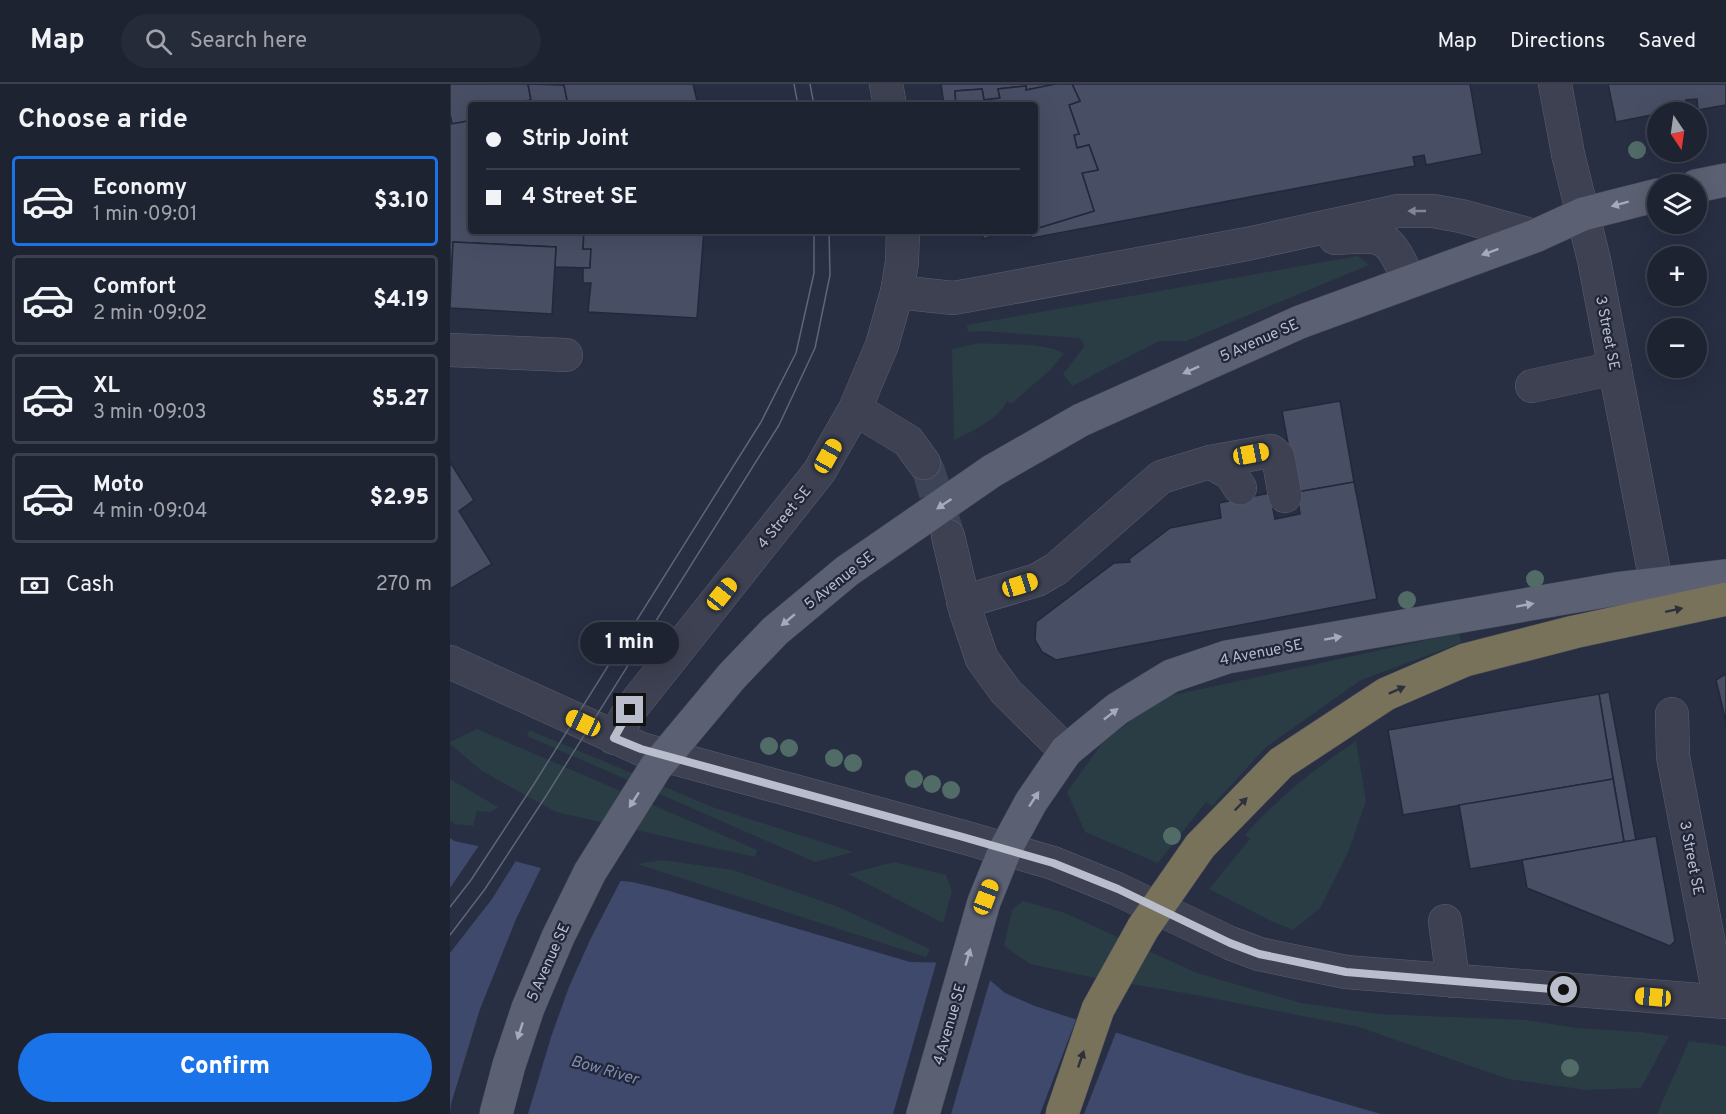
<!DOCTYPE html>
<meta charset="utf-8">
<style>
body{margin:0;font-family:Overpass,sans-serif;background:#262b3a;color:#f1f3f6;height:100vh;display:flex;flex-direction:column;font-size:22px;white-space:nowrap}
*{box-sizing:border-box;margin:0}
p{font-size:20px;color:#a1a4ac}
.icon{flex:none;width:33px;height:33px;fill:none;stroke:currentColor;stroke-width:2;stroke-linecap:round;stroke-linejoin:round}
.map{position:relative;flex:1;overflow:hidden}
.details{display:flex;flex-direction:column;background:#1e2332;width:450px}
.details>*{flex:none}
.top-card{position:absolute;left:18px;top:18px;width:570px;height:132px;border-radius:6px;box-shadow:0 6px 24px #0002,0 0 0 2px #3c404d;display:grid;align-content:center;height:132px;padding:0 18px;background:#1e2332}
.needle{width:39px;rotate:167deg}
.buttons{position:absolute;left:1197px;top:18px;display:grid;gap:12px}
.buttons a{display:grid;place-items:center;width:60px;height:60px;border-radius:50%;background:#1e2332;box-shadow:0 6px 24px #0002,0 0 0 2px #3c404d;font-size:30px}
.end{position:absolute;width:27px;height:27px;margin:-14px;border:8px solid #babdcc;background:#111;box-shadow:0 0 0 3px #111}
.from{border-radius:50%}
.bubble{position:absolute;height:42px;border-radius:21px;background:#1e2332;box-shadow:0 6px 24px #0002,0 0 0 2px #3c404d;font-size:20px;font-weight:800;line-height:42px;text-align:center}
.car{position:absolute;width:18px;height:36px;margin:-18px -9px;border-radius:8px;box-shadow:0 0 4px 2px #0007;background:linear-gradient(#f5c518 24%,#345 0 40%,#f5c518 0 76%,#345 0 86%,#f5c518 0)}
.top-card b{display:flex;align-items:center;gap:21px;height:57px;font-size:22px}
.top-card b+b{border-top:2px solid #3c404d}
.top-card i{width:15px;height:15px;background:#f1f3f6}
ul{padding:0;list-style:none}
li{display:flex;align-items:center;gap:18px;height:90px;margin:0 12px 9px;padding:0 6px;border:3px solid #3c404d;border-radius:6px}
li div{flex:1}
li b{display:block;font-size:22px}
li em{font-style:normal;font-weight:800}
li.selected{border-color:#1a73e8}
li>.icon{width:54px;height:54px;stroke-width:1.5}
h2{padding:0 18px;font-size:27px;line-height:72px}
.pay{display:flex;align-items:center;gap:15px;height:66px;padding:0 18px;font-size:22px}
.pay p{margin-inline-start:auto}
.cta{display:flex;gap:12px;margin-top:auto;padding:12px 18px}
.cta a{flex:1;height:69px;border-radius:36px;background:#1a73e8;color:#fff;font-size:24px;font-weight:800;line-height:69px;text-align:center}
header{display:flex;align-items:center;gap:36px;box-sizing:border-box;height:84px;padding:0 30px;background:#1e2332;border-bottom:2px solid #3c404d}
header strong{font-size:28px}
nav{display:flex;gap:33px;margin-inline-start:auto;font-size:21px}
.search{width:420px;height:54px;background:#262b3a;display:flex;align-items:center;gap:15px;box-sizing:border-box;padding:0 21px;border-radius:33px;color:#a1a4ac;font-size:22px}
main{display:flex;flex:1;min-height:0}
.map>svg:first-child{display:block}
.green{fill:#2a3c44}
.water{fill:#3f496b}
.pier{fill:#282f43}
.building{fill:#484e64;stroke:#23283a;stroke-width:1.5}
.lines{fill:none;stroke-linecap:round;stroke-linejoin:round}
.minor-tunnel{stroke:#3e4458;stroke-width:33;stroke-dasharray:33 16;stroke-linecap:butt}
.minor-casing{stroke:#5b5f70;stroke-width:34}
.major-casing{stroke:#464a5c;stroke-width:34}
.highway-casing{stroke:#474c5d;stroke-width:34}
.minor{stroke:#3d4152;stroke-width:33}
.major{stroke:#5b6072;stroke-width:33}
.highway{stroke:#78725a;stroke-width:33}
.tram{stroke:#5f6579;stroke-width:1.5}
.major-bridge-casing{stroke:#464a5c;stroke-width:34;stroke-linecap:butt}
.highway-bridge-casing{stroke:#474c5d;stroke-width:34;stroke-linecap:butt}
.major-bridge{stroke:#5b6072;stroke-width:33}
.highway-bridge{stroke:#78725a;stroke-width:33}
.tree{fill:#516b67}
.oneway{fill:#a7aaba}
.oneway2{fill:#828595}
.oneway3{fill:#2e313d}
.route{stroke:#babdcc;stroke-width:8}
.labels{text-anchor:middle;stroke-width:4.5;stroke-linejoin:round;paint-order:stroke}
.street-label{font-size:15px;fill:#babdcc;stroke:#212638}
.water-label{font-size:16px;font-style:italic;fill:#838eb2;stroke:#212638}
</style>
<header>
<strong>Map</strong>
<div class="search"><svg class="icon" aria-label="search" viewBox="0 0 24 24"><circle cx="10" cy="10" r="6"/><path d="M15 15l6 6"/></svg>Search here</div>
<nav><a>Map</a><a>Directions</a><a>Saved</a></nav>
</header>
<main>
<section class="details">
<h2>Choose a ride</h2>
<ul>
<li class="selected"><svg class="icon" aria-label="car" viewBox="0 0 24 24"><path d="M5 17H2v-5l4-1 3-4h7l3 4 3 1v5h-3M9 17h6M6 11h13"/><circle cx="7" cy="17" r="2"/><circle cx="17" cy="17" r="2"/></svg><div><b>Economy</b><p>1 min · 09:01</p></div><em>$3.10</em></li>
<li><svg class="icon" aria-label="car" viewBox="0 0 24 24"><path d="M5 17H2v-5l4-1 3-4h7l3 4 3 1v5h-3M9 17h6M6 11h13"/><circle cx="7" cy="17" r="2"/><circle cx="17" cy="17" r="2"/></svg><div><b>Comfort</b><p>2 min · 09:02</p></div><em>$4.19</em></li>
<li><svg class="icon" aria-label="car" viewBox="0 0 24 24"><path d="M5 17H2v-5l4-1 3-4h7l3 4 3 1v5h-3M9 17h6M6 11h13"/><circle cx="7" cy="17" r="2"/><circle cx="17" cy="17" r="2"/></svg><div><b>XL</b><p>3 min · 09:03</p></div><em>$5.27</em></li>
<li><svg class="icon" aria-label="car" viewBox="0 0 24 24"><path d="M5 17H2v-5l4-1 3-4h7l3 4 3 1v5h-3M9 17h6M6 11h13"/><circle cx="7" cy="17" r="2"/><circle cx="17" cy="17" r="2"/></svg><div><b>Moto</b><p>4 min · 09:04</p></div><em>$2.95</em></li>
</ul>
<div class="pay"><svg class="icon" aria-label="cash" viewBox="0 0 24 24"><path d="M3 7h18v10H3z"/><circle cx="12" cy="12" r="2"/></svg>Cash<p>270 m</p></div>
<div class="cta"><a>Confirm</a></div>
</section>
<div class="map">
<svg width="1276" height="1030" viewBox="0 0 1276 1030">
<rect width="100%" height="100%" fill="#282f43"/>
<g class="green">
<polygon points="908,172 919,181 736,257 709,257 622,302 613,290 634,263 633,258 629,254 533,247 518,248 517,241"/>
<path d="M530 259C552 261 596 258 614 270L600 286 561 320 557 317C549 336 521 347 504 356L502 265Z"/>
<polygon points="1009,549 1011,559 911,596 816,663 762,722 756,718 708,779 635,748 617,708 653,658 710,614"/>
<polygon points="27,645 307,766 305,773 106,728 32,687 0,660 0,658"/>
<polygon points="79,646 265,724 403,768 365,778 77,652"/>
<path d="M906 657 916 717 899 766 870 824 843 846 819 836 759 805 800 755 795 751C829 713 864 685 906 657Z"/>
<polygon points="0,695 48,723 40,728 27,727 23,742 5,740 0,736"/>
<polygon points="212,776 283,786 386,822 480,865 476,873 187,780"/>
<polygon points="444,778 496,791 502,807 493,839 398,790"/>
<polygon points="573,817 615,829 747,889 851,919 928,930 1076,936 1127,944 1190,948 1219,952 1191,1004 1137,1006 1058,995 909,943 746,911 641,893 580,880 554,862 562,826"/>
<polygon points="1239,957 1276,962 1276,1030 1207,1030"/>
</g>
<polygon class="water" points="0,754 4,757 37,764 68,778 121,792 182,798 216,806 460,878 512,879 529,887 555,909 585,922 796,991 931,1030 0,1030"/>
<g class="pier">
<polygon points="30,760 67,775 42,815 0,869 0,804"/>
<polygon points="92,782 121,789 172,794 140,856 119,903 101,953 78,1030 0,1030 1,1020 30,925 66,835"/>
<polygon points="487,876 513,876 531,884 541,893 501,1030 443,1030"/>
<polygon points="627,933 667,946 634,1030 590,1030"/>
</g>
<g class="building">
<polygon points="0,0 78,0 81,16 53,21 21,21 21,27 17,28 18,37 2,40 0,31"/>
<polygon points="78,0 114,1 118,21 53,21 81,16"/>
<polygon points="109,0 243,0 248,21 118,21 114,1"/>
<polygon points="491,0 605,0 605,1 576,6 576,2 548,5 550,14 534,16 532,5 505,7 506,21 494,21"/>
<polygon points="622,0 1020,0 1032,70 976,81 974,71 963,73 965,82 582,154 578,147 585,147 585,145 644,127 632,89 648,86 639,61 627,64 624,51 629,50 619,21 630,17"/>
<polygon points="622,0 630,17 619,21 629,50 624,51 627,64 639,61 648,86 632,89 644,127 585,145 585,21 506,21 505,7 532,5 534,16 550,14 548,5 576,2 576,6 605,0"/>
<polygon points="1158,0 1276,0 1276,21 1248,26 1247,15 1236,16 1237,24 1166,38"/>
<polygon points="21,27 21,147 143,147 134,147 133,165 141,165 140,184 105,183 106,163 3,158 2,180 0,180 0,31 2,40 18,37 17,28"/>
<polygon points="134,147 254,147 247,234 138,228 141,199 133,199 133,184 140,184 141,165 133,165"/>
<polygon points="533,147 559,147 533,155"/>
<polygon points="3,158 106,163 102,230 0,224"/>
<polygon points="890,317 904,398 847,408 832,327"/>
<polygon points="0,378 24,416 9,427 42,480 0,505"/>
<polygon points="904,398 927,515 606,576 592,568 585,556 586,538 664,479 680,478 679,475 720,444 771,434 769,419 820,409 825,435 850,430 847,408"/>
<polygon points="1276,590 1276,638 1266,596"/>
<polygon points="1159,608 1186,756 1174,758 1149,610"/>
<polygon points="1149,610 1163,695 953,731 938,646"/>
<polygon points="1163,695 1174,758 1020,785 1009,721"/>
<polygon points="1206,752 1225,857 1220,862 1077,804 1072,776"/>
</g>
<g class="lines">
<polyline class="minor-tunnel" points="474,379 479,388 497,448"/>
<defs>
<g id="minor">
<polyline points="436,0 440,21"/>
<polyline points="1105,0 1118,70 1144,176 1206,498"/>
<path d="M885 154C935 151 938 149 959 197"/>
<polyline points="447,208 503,214 515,212 797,160 948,127 983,127 1011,132 1085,152"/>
<polyline points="0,266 116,271"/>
<polyline points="1082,302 1165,284"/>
<polyline points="405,325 458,357 474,379"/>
<polyline points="760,378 821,367 828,373 835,412"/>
<polyline points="498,452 516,528 532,575 556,608 616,667"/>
<polyline points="513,518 587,496 606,485 711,393 760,378 781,390 790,404"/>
<polyline points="0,578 191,665 513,753 603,779 667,805 780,859 809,870 896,888 1276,918"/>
<polyline points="1222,630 1223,673 1270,917"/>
<polyline points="164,654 180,626 369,388 405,325 432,261 447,208 452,178 453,147"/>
<polyline points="995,837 1003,897"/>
</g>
<g id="major">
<polyline points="1246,102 1276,96"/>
<polyline points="542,387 631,336 850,238 1085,152 1133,130 1208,111"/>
<polyline points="473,1030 534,818 555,766 581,718 616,667 667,625 721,592 777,573 1166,505 1276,492"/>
</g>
<polyline id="highway" points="750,762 831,679 936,610 1015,576 1124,548 1276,515"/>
</defs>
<use href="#minor" class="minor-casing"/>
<use href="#major" class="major-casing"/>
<use href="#highway" class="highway-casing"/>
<use href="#minor" class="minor"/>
<use href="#major" class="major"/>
<use href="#highway" class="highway"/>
<g class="tram">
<polyline points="344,0 348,21"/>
<polyline points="360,0 364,21"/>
<polyline points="0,823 21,796 84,700 311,338 346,269 364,189 364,147"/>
<polyline points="0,851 35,805 96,712 329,341 365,264 380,191 379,147"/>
</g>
<defs>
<polyline id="major-bridge" points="46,1030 59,981 78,924 108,853 140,788 206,683 282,592 325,547 397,487 542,387"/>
<polyline id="highway-bridge" points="612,1030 648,925 693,844 750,762"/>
</defs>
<use href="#major-bridge" class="major-bridge-casing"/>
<use href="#highway-bridge" class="highway-bridge-casing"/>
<use href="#major-bridge" class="major-bridge"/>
<use href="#highway-bridge" class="highway-bridge"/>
</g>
<g class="tree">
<circle cx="1187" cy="66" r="9"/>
<circle cx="1085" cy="495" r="9"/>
<circle cx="957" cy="516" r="9"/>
<circle cx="319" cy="662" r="9"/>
<circle cx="339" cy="664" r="9"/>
<circle cx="384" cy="674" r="9"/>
<circle cx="403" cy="679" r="9"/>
<circle cx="464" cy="695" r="9"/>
<circle cx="482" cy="700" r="9"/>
<circle cx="501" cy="706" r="9"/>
<circle cx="722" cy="752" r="9"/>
<circle cx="1120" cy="984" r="9"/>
</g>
<defs><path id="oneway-solid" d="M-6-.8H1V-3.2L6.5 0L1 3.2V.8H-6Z" transform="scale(1.5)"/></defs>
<g class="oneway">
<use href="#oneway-solid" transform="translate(1170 120) rotate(165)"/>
<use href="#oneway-solid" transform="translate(1040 168) rotate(160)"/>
<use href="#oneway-solid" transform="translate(741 286) rotate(156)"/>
<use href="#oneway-solid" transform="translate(494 420) rotate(146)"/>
<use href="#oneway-solid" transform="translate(1075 521) rotate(-10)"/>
<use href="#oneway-solid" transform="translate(338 536) rotate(140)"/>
<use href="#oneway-solid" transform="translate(883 554) rotate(-10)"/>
<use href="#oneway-solid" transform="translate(661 630) rotate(-38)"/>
<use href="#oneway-solid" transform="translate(584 715) rotate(-57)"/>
<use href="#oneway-solid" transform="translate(184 716) rotate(123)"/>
<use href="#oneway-solid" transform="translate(518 873) rotate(-74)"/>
<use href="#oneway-solid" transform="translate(70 947) rotate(108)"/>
</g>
<use class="oneway2" href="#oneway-solid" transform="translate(967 127) rotate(-180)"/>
<g class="oneway3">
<use href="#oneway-solid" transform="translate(1224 526) rotate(-12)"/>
<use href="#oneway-solid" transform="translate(947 606) rotate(-24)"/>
<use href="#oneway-solid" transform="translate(791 720) rotate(-46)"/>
<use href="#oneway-solid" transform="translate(631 975) rotate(-71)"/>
</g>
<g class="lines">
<polyline class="route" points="180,626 164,654 191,665 513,753 603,779 668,805 780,859 809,870 896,888 1114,906"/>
</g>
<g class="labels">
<g class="street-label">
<text transform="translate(1158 249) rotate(79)" y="5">3 Street SE</text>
<text transform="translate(809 256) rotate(-24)" y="5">5 Avenue SE</text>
<text transform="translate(334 433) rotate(-51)" y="5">4 Street SE</text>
<text transform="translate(389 496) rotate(-38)" y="5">5 Avenue SE</text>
<text transform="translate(811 568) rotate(-11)" y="5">4 Avenue SE</text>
<text transform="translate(1242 774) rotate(79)" y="5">3 Street SE</text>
<text transform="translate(98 878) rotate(-66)" y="5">5 Avenue SE</text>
<text transform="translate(499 940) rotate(-74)" y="5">4 Avenue SE</text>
</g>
<g class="water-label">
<text transform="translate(155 985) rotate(16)" y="6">Bow River</text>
</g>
</g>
</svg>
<div class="buttons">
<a><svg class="needle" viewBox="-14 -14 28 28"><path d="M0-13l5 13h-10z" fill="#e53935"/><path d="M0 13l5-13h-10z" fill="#a1a4ac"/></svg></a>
<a><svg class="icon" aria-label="layers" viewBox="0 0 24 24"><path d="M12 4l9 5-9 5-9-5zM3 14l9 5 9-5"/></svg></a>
<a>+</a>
<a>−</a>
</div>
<i class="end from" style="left:1114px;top:906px"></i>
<i class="end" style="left:180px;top:626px"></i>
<div class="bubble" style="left:130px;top:538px;width:99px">1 min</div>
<i class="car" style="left:801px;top:370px;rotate:79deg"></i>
<i class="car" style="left:378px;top:372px;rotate:29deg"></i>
<i class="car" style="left:570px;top:501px;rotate:73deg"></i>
<i class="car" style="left:272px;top:510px;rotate:39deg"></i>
<i class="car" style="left:133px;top:639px;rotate:295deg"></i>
<i class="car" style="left:536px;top:813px;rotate:21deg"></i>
<i class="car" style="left:1203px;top:913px;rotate:275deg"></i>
<div class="top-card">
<b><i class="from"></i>Strip Joint</b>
<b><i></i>4 Street SE</b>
</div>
</div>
</main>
